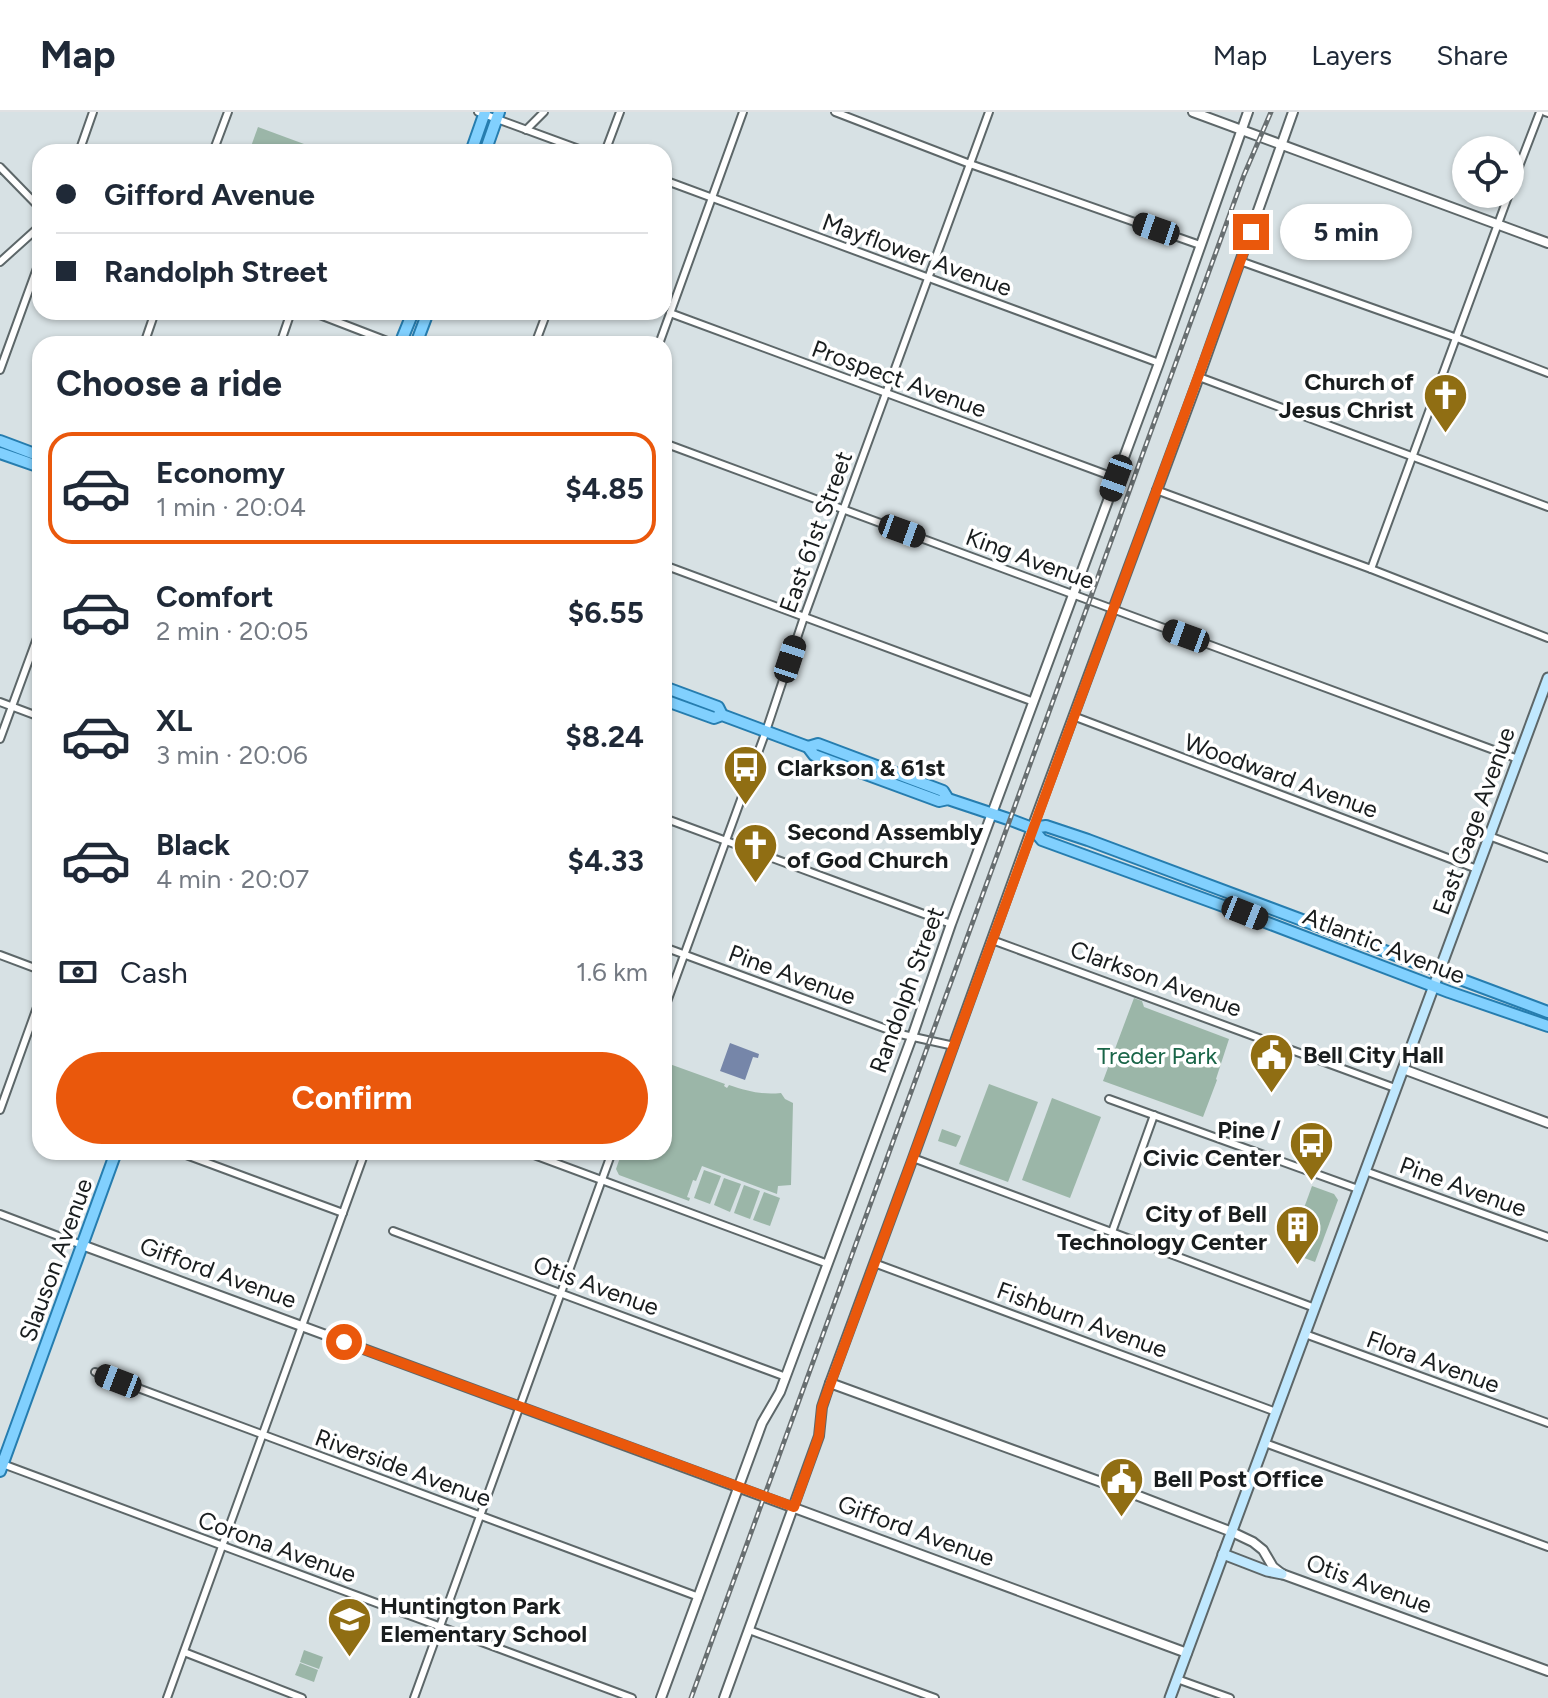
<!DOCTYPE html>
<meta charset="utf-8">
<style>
body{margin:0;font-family:Figtree,sans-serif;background:#f6f6f7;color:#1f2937;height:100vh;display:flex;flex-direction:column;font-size:30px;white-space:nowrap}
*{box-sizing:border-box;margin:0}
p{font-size:26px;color:#747a83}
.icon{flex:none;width:44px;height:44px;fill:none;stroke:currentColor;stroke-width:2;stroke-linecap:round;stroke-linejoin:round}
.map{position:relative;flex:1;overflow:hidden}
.drawer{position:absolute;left:32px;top:224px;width:640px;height:824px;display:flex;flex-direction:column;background:#fff;border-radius:24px;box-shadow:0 2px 6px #0004}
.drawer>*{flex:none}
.banner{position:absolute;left:32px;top:32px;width:640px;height:176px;border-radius:24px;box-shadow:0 2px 6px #0004;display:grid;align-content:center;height:176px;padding:0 24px;background:#fff}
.tools{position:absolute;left:1452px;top:24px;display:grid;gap:16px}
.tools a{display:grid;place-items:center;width:72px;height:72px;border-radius:50%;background:#fff;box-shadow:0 2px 6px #0004;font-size:40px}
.end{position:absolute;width:36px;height:36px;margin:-18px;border:10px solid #ea580c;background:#fff;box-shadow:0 0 0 4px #fff}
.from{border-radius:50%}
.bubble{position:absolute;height:56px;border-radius:28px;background:#fff;box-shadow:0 2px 6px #0004;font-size:26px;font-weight:700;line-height:56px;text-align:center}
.car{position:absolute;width:24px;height:48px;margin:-24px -12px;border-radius:10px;box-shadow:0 0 6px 2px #0007;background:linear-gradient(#222 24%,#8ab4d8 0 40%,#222 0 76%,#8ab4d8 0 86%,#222 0)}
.banner b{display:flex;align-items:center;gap:28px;height:76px;font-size:30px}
.banner b+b{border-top:2px solid #e0e1e3}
.banner i{width:20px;height:20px;background:#1f2937}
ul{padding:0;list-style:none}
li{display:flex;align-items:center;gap:24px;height:112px;margin:0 16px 12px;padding:0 8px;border:4px solid transparent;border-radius:24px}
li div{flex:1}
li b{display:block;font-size:30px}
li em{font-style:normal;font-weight:700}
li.selected{border-color:#ea580c}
li>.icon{width:72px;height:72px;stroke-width:1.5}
h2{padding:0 24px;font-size:36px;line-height:96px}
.pay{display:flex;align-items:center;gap:20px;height:88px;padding:0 24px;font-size:30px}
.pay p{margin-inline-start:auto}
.primary-button{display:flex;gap:16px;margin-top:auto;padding:16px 24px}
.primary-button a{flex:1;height:92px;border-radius:48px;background:#ea580c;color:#fff;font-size:32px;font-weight:700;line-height:92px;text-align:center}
header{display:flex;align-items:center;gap:48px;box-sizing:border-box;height:112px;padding:0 40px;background:#fff;border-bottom:2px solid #e0e1e3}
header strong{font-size:38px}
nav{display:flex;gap:44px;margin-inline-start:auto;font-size:28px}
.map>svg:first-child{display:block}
.green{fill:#9bb6a8}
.water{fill:#7686a9}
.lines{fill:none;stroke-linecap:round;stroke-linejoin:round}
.minor-casing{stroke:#5d6769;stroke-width:10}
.tertiary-casing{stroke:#5d6769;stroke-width:12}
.secondary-casing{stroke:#5d6769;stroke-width:13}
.primary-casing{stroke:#267daf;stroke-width:14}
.minor{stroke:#fff;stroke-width:6}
.tertiary{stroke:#fff;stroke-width:8}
.secondary{stroke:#c0e8fe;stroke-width:9}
.primary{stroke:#81d0fe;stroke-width:10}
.rail-casing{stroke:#686f71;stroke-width:5}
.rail{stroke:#fff;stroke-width:2;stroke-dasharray:6;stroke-linecap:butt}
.route{stroke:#ea580c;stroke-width:10}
.labels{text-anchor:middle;stroke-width:7;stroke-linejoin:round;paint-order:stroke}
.street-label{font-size:24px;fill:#191d1e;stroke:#fff}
.poi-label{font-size:24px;font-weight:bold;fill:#191d1e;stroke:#fff;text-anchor:start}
.park-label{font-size:24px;fill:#196548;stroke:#fff}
</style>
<header>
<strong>Map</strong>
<nav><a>Map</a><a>Layers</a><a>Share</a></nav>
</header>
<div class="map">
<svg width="1548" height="1586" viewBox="0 0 1548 1586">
<rect width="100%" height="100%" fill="#d7e1e4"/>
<g class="green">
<polygon points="258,15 323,39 322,40 249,40"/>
<polygon points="1134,886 1142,889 1144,895 1229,927 1216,967 1217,968 1203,1005 1103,969"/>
<path d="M664 950 725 972 724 974 727 976 729 973C747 979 761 983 781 981L785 987 793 991 791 1073 778 1074 777 1082 702 1054 696 1069 693 1068 687 1085 690 1086 689 1089 619 1063 616 1057 622 1040H664Z"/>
<polygon points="989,972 1038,990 1008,1070 959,1052"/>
<polygon points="1052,986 1101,1005 1070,1086 1022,1068"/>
<polygon points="942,1017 961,1024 956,1035 938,1029"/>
<polygon points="704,1058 721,1064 710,1092 694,1086"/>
<polygon points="724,1066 741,1072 730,1100 714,1093"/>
<polygon points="744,1073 760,1079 750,1107 734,1101"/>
<polygon points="1312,1074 1334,1082 1338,1088 1315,1150 1288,1140"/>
<polygon points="764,1080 780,1086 770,1114 753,1108"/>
<polygon points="304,1538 323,1545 319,1557 300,1550"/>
<polygon points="300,1551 318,1558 314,1570 295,1563"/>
</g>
<polygon class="water" points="730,931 759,942 758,946 753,945 745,968 720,959"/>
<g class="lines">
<defs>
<g id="minor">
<polyline points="478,0 587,40"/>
<polyline points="835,0 970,52 1200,133"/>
<polyline points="1545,0 1548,1"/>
<polyline points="526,18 544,0"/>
<polyline points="79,40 93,0"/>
<polyline points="213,40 228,0"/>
<polyline points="605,40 620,0"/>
<polyline points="0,55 40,96"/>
<polyline points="664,68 1159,251"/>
<polyline points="1510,78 1540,0"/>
<polyline points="1240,149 1457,226 1548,261"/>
<polyline points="0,150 40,114"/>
<polyline points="312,200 395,232"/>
<polyline points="670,201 1116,366"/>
<polyline points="144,232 155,200"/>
<polyline points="280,232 291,200"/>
<polyline points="535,232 547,200"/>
<polyline points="659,232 743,0"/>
<polyline points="0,258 40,148"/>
<polyline points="1199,265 1548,395"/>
<polyline points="664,331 1518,647"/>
<polyline points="1156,378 1371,457 1548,526"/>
<polyline points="664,453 1034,590"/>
<polyline points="1371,457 1509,82"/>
<polyline points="0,590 40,605"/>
<polyline points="1073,604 1477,757"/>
<polyline points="0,627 40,518"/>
<polyline points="664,706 951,812"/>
<polyline points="1489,724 1548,746"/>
<polyline points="992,828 1395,976"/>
<polyline points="664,835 900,922 954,934"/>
<polyline points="0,843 40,858"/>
<polyline points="664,898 766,619 804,505 989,0"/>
<polyline points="1109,987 1358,1077"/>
<polyline points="0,998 40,887"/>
<polyline points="178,1040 343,1101"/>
<polyline points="526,1040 828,1152"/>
<polyline points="913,1046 1315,1196"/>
<polyline points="1365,1059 1548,1125"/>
<polyline points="0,1102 82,1133"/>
<polyline points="393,1119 786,1265"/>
<polyline points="1112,1120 1154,1003"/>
<polyline points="874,1151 1276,1300"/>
<polyline points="1305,1222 1548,1311"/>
<polyline points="95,1260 699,1485"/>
<polyline points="1265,1331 1548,1435"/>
<polyline points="0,1351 632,1586"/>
<polyline points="749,1518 935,1586"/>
<polyline points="184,1540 302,1586"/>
<polyline points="1177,1567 1230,1586"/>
<polyline points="167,1586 365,1040"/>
<polyline points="414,1586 612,1040"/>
</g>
<g id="tertiary">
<polyline points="1193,0 1548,131"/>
<polyline points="1403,957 1548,1011"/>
<polyline points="82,1133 1187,1541"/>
<polyline points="830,1271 1123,1378 1232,1420 1253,1430 1263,1438 1273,1455 1282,1462 1548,1559"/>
<polyline points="661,1586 762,1311 780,1280 912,925 951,812 1159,251 1248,0"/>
<polyline points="724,1586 819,1324 822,1295 830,1271 913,1046 1032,716 1199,265 1293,0"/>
</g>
<g id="secondary">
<polyline points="1223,1442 1267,1459 1282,1462"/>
<polyline points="1170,1586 1548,566"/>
</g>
<g id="primary">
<polyline points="471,40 485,0"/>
<polyline points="485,40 499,0"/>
<polyline points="400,232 413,200"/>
<polyline points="416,232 428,200"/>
<polyline points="0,329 40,344"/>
<polyline points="0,341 40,355"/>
<polyline points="664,575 718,595 722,603"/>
<polyline points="664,588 714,606 722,603 808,635 814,643 939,689 948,687 1011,708 1032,716 1042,728 1226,795 1449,880 1548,914"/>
<polyline points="808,635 818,632 943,679 948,687"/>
<polyline points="1032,716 1046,714 1088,728 1548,900"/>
<polyline points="0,1359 116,1040"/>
</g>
</defs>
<use href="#minor" class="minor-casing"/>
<use href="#tertiary" class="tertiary-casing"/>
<use href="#secondary" class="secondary-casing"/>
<use href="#primary" class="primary-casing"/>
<use href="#minor" class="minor"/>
<use href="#tertiary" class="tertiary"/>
<use href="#secondary" class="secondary"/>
<use href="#primary" class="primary"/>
<defs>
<polyline id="rail" points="691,1586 1244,63 1271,0"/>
</defs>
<use href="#rail" class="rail-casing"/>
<use href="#rail" class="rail"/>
</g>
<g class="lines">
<polyline class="route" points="344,1230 794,1395 819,1324 822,1295 1251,120"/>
</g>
<defs>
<symbol id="church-pin" viewBox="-11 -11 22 30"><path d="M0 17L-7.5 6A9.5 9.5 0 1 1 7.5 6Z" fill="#906e13" stroke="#fff"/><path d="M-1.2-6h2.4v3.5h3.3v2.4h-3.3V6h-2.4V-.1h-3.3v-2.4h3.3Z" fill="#fff"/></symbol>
<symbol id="bus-pin" viewBox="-11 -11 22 30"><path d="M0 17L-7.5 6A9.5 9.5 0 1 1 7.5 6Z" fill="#906e13" stroke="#fff"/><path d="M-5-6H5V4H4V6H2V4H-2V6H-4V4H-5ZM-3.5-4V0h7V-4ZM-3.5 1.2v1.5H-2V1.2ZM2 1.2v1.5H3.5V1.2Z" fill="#fff"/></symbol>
<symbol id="civic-pin" viewBox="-11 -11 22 30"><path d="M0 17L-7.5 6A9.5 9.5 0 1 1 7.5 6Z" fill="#906e13" stroke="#fff"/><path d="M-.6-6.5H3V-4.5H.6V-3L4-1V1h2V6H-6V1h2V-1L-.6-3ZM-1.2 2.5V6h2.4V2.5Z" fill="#fff"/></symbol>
<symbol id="building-pin" viewBox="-11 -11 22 30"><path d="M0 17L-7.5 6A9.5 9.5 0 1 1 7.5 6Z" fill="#906e13" stroke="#fff"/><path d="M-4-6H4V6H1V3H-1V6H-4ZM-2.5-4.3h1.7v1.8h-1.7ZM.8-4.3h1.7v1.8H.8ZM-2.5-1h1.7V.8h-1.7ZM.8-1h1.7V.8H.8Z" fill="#fff"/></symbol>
<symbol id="school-pin" viewBox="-11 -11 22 30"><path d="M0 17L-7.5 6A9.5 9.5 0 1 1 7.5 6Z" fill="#906e13" stroke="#fff"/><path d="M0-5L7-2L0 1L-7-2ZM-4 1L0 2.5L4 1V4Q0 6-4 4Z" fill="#fff"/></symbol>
</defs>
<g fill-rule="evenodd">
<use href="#church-pin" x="1420" y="258" width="51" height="69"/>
<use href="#bus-pin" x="720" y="630" width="51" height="69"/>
<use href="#church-pin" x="730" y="708" width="51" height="69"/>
<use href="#civic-pin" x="1246" y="918" width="51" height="69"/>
<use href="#bus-pin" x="1286" y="1006" width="51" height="69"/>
<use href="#building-pin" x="1272" y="1090" width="51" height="69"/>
<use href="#civic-pin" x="1096" y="1342" width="51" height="69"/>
<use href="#school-pin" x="324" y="1482" width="51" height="69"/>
</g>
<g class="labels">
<g class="street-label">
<text transform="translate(917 143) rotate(20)" y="8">Mayflower Avenue</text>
<text transform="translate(899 267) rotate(20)" y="8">Prospect Avenue</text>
<text transform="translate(816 420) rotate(-70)" y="8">East 61st Street</text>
<text transform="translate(1030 447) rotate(20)" y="8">King Avenue</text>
<text transform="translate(1281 664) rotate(20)" y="8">Woodward Avenue</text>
<text transform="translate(1474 709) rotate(-70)" y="8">East Gage Avenue</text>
<text transform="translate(1384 834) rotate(21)" y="8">Atlantic Avenue</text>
<text transform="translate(792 863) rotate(20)" y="8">Pine Avenue</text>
<text transform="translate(1156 867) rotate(20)" y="8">Clarkson Avenue</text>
<text transform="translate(907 878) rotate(-70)" y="8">Randolph Street</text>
<text transform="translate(1463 1075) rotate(20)" y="8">Pine Avenue</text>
<text transform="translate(56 1148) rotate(-70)" y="8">Slauson Avenue</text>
<text transform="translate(218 1161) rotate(20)" y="8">Gifford Avenue</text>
<text transform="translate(596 1174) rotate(20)" y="8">Otis Avenue</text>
<text transform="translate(1082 1208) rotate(20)" y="8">Fishburn Avenue</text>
<text transform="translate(1433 1250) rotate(20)" y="8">Flora Avenue</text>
<text transform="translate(403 1356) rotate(20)" y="8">Riverside Avenue</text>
<text transform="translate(916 1419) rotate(20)" y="8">Gifford Avenue</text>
<text transform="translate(277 1435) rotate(20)" y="8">Corona Avenue</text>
<text transform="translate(1369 1472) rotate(20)" y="8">Otis Avenue</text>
</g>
<g class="poi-label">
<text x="1414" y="278" text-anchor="end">Church of<tspan x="1414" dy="28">Jesus Christ</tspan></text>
<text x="777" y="664">Clarkson &amp; 61st</text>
<text x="787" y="728">Second Assembly<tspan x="787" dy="28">of God Church</tspan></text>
<text x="1303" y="951">Bell City Hall</text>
<text x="1281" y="1026" text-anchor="end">Pine /<tspan x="1281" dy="28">Civic Center</tspan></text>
<text x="1267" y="1110" text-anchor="end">City of Bell<tspan x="1267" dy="28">Technology Center</tspan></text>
<text x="1153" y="1375">Bell Post Office</text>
<text x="380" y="1502">Huntington Park<tspan x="380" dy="28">Elementary School</tspan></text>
</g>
<g class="park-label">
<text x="1157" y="952">Treder Park</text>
</g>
</g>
</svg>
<div class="tools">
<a><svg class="icon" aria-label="locate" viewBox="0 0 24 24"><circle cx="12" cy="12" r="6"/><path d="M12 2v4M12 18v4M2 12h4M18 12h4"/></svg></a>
</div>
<i class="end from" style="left:344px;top:1230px"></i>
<i class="end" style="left:1251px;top:120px"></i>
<div class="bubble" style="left:1280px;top:92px;width:132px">5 min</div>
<i class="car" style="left:1156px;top:117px;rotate:289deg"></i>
<i class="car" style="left:1116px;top:366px;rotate:200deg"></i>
<i class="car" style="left:902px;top:419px;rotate:110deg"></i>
<i class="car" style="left:1186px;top:524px;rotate:290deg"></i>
<i class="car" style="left:790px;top:547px;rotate:18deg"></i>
<i class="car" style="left:1245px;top:801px;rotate:112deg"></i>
<i class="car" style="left:118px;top:1269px;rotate:291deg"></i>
<div class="banner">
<b><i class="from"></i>Gifford Avenue</b>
<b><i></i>Randolph Street</b>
</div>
<section class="drawer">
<h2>Choose a ride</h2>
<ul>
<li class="selected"><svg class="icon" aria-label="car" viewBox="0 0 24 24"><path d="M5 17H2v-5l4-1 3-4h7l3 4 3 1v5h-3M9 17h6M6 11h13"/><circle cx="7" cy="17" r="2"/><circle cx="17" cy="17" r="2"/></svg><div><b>Economy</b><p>1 min · 20:04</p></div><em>$4.85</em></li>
<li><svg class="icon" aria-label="car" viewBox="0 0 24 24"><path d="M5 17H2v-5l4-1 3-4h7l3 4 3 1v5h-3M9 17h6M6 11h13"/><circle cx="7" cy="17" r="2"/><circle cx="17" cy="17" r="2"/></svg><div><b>Comfort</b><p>2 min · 20:05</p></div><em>$6.55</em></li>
<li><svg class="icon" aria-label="car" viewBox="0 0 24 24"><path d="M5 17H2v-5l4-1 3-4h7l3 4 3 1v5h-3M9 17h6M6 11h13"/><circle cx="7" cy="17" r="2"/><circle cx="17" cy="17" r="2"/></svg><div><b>XL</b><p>3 min · 20:06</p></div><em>$8.24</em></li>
<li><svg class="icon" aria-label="car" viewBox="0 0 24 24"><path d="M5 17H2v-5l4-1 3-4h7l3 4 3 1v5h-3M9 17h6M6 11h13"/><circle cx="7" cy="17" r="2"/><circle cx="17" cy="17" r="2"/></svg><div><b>Black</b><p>4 min · 20:07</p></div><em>$4.33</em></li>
</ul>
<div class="pay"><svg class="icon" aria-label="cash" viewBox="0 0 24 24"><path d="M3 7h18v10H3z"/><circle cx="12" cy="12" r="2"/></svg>Cash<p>1.6 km</p></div>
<div class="primary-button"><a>Confirm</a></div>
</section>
</div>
